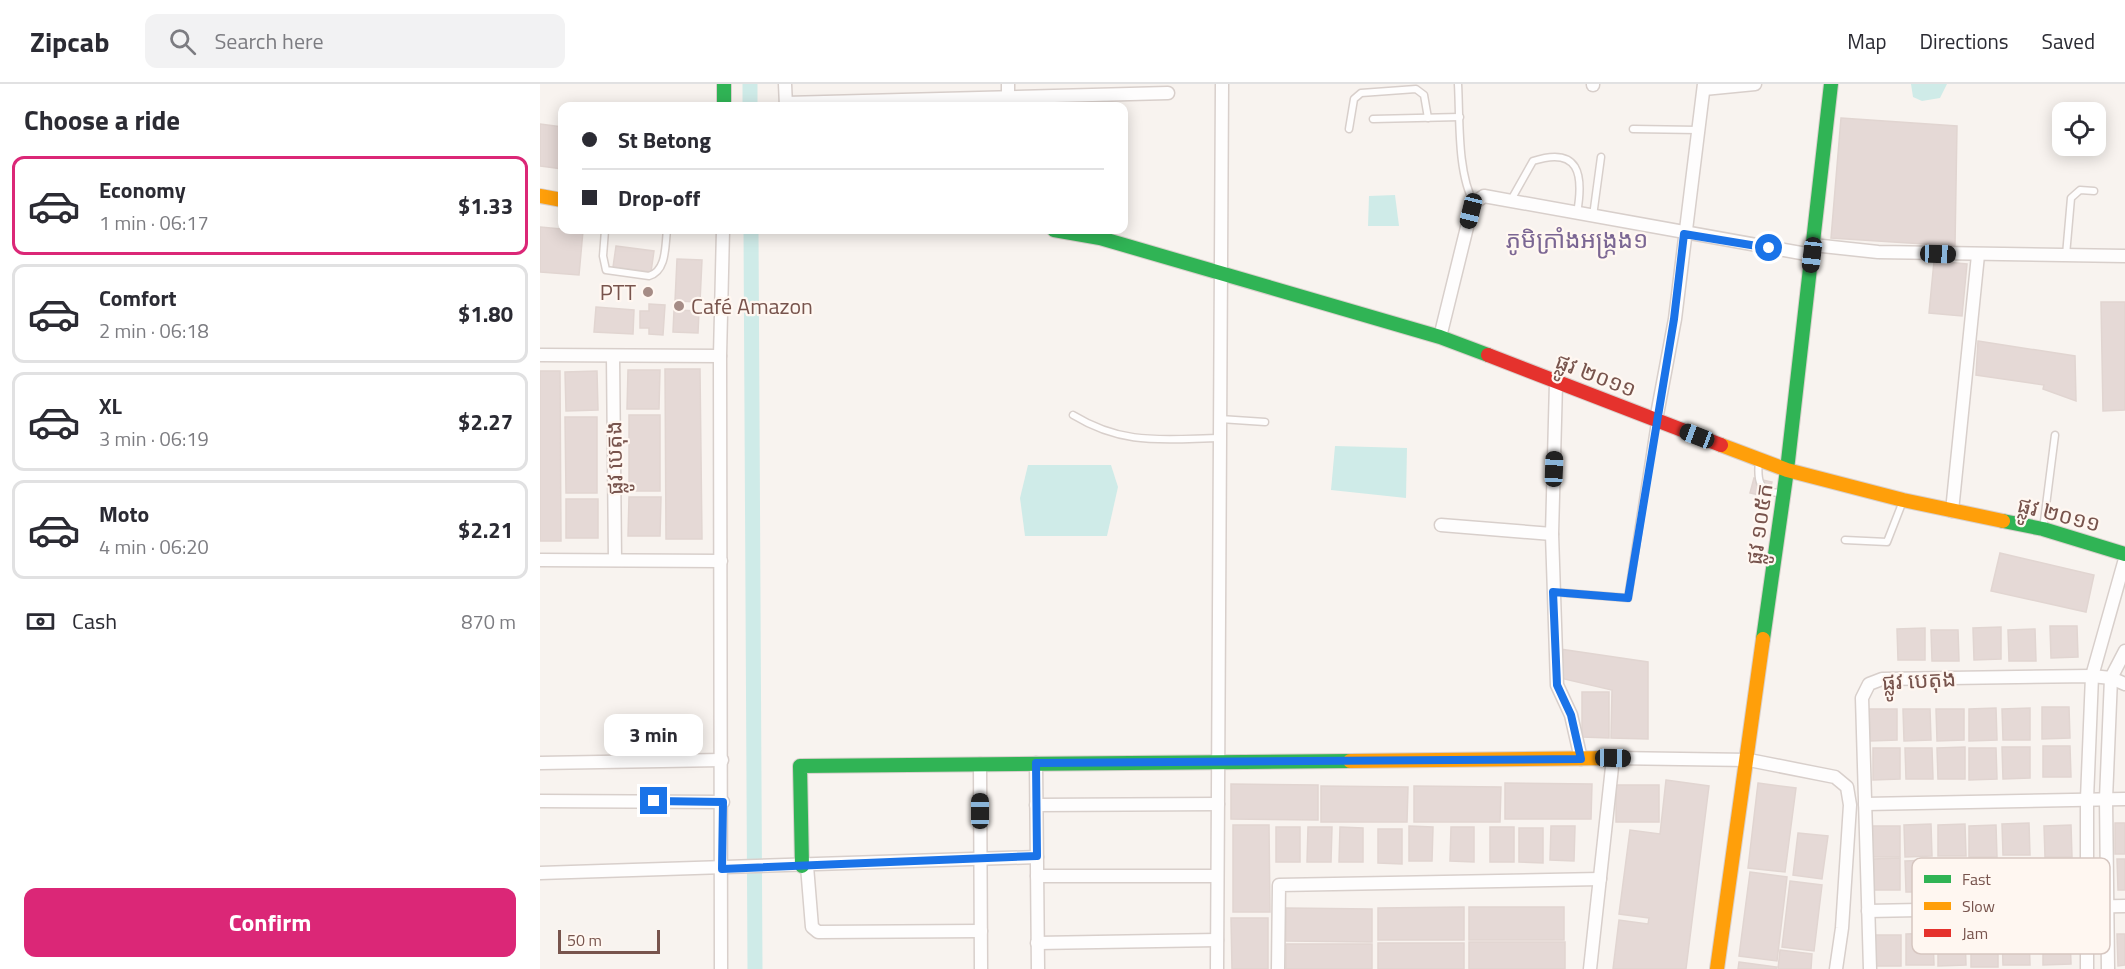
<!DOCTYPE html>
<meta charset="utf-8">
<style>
body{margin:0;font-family:"Titillium Web","Noto Sans Khmer",sans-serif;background:#f2f2f3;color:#2b2b33;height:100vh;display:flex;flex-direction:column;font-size:22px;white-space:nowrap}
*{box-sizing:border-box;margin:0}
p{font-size:20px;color:#7c7c81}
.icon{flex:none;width:33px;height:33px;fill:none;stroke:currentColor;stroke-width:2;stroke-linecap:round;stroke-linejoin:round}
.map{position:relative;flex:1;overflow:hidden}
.drawer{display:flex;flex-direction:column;background:#fff;width:540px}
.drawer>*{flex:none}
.hud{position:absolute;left:18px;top:18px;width:570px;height:132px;border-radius:12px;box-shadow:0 3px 15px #0003;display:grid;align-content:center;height:132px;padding:0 24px;background:#fff}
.buttons{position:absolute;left:1512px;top:18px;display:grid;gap:12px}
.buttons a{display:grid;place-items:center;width:54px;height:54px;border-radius:12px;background:#fff;box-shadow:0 3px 15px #0003;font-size:30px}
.scale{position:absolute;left:18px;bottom:15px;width:102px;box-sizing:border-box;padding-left:6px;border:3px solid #78544d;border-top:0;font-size:16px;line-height:21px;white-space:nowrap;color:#78544d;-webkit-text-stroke:4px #fff7f1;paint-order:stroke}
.end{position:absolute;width:27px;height:27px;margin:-14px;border:8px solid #1a73e8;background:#fff;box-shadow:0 0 0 3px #fff}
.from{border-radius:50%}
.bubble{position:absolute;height:42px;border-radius:12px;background:#fff;box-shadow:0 3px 15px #0003;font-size:20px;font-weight:700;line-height:42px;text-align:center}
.car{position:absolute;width:18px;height:36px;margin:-18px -9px;border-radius:8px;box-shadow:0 0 4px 2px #0007;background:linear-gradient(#222 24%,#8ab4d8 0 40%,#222 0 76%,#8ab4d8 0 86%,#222 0)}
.hud b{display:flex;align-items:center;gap:21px;height:57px;font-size:22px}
.hud b+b{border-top:2px solid #e1e1e2}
.hud i{width:15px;height:15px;background:#2b2b33}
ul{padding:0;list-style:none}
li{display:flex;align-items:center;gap:18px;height:99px;margin:0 12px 9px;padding:0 12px;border:3px solid #e1e1e2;border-radius:12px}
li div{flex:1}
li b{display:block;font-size:22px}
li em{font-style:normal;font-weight:700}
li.on{border-color:#db2777}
li>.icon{width:54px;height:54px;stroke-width:1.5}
h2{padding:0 24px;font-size:27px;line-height:72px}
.pay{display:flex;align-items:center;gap:15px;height:66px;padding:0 24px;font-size:22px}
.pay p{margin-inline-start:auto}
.action{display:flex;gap:12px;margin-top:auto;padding:12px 24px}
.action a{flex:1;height:69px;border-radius:12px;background:#db2777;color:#fff;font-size:24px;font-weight:700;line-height:69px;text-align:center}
header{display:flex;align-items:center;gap:36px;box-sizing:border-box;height:84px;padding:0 30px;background:#fff;border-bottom:2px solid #e1e1e2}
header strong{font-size:28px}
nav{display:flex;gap:33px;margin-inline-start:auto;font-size:21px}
.search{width:420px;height:54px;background:#f2f2f3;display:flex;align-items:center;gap:15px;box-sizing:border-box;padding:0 21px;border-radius:12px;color:#7c7c81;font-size:22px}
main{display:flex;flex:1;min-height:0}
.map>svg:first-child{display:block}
.water{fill:#cfebe8}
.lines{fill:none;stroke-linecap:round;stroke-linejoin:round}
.canal{stroke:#cfebe8;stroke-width:15}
.building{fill:#e5d9d6;stroke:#e1d5d1;stroke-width:1.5}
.lane-casing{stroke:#d8cfcb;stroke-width:9}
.street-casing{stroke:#d8cfcb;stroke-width:15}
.fast-casing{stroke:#d9d0cc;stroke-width:16}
.slow-casing{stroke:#d9d0cc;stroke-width:16}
.jam-casing{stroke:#d9d0cc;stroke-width:16}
.lane{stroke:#fefdfd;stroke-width:6}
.street{stroke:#fefdfd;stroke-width:12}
.fast{stroke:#30b455;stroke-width:14}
.slow{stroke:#ff9f0a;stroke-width:14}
.jam{stroke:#e5322d;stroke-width:14}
.route{stroke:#1a73e8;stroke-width:8}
.poi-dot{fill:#a58c86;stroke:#fff7f1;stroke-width:2}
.labels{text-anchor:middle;stroke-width:4.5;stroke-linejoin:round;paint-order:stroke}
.poi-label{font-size:22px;fill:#78544d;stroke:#fff7f1;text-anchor:end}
.street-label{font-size:22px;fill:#78544d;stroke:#fff7f1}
.neighbourhood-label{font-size:24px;fill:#7b6693;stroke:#fff7f1}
.key{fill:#fff7f1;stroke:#d6c6c0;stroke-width:1.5}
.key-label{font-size:16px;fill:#78544d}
</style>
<header>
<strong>Zipcab</strong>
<div class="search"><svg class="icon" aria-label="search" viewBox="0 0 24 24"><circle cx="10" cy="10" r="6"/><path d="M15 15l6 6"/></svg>Search here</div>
<nav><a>Map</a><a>Directions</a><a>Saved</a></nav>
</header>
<main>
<section class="drawer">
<h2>Choose a ride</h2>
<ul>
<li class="on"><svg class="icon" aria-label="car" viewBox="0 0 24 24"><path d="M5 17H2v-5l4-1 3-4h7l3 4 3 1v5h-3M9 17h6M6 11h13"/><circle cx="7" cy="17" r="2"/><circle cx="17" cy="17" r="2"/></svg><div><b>Economy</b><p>1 min · 06:17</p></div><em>$1.33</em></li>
<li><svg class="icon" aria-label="car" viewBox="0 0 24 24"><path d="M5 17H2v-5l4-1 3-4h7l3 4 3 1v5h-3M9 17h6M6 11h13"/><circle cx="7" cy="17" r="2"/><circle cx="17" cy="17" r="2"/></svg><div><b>Comfort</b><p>2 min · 06:18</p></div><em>$1.80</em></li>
<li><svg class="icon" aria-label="car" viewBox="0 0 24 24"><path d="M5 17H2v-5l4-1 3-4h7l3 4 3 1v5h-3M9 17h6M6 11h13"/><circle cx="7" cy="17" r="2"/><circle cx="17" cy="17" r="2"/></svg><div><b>XL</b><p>3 min · 06:19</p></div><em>$2.27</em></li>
<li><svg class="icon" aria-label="car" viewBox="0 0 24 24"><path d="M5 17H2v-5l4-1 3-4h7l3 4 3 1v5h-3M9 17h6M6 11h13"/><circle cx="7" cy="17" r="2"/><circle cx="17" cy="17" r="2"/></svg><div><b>Moto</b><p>4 min · 06:20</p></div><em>$2.21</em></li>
</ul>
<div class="pay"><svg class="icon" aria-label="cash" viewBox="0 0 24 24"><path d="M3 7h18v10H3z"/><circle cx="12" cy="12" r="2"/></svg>Cash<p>870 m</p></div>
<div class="action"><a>Confirm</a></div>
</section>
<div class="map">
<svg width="1585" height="885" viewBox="0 0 1585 885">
<rect width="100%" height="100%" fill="#f8f3ef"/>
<g class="water">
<polygon points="1371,0 1407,0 1400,14 1382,17 1373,13"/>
<polygon points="855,111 859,142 828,142 829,112"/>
<polygon points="795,362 867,364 866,414 791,406"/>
<polygon points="488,381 571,381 578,403 567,452 485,452 480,414"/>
</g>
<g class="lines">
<g class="canal">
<polyline points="210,0 210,22"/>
<polyline points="211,146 215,885"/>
</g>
</g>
<g class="building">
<polygon points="1301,34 1417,42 1415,162 1291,154"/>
<polygon points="0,40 22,43 22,85 0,82"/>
<polygon points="0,143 43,147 39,191 0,188"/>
<polygon points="76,162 114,167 111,188 73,183"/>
<polygon points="137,175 162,176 160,218 135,217"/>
<polygon points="1394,177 1427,180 1422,232 1389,229"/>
<polygon points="1561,218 1585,218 1585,326 1563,327"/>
<polygon points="109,220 125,221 123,251 109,250 109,244 100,244 100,227 109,227"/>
<polygon points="56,223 94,226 93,250 54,248"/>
<polygon points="134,226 159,227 158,249 133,248"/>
<polygon points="1438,257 1535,272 1536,317 1503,305 1504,301 1436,291"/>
<polygon points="125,285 160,285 162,455 126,455"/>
<polygon points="88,286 120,286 119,325 87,325"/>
<polygon points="0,287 20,287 21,457 0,457"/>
<polygon points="57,287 58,326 26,327 25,288"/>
<rect x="89" y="331" width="31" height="76"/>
<polygon points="25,333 57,333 57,409 26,409"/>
<polygon points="1214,394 1232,398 1228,413 1210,409"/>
<polygon points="89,413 121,413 120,452 88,452"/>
<rect x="26" y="415" width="32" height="39"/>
<polygon points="1460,469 1554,491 1546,528 1451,507"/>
<polygon points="1510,542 1537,542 1538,573 1511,574"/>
<polygon points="1461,543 1461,575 1434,576 1433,544"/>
<polygon points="1385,544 1385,576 1358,576 1357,545"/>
<polygon points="1495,545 1496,577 1469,577 1468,546"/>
<polygon points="1391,546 1418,546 1419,577 1392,577"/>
<polygon points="1020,565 1108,578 1108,655 1071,654 1072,606 1020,594"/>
<polygon points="1042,608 1069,608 1069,654 1042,653"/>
<polygon points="1502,623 1529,623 1530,654 1502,655"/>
<polygon points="1456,624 1457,656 1429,657 1429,625"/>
<polygon points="1490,624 1490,656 1463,656 1462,625"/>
<polygon points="1329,625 1357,625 1357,656 1330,657"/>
<polygon points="1363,625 1390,625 1391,656 1364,657"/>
<polygon points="1396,625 1424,625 1424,656 1397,657"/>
<polygon points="1503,662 1530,662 1531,693 1503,693"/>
<polygon points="1425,663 1425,695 1398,695 1397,664"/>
<polygon points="1462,663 1490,663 1490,694 1463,695"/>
<polygon points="1333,664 1360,664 1360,695 1333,696"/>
<polygon points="1365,664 1392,664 1393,695 1366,695"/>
<polygon points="1429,664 1456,664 1457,695 1429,696"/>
<polygon points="1126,696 1169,702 1146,885 1073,885 1079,836 1108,840 1109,834 1079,830 1090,746 1120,750"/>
<polygon points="965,699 1052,700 1051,735 965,735"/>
<polygon points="1218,699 1256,704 1245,788 1208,784"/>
<polygon points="691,700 778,701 778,736 691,735"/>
<rect x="1076" y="701" width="43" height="37"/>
<polygon points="781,702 868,703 867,738 781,738"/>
<polygon points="874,702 961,703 960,738 874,738"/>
<polygon points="1489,739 1490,771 1463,771 1462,740"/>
<rect x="1575" y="739" width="10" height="31"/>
<polygon points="1391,740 1392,772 1365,773 1364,741"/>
<polygon points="1425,740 1426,772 1398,772 1398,741"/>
<polygon points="693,741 729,741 730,828 693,828"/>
<polygon points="1456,741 1457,773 1429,773 1429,742"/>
<polygon points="1531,741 1532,773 1505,773 1504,742"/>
<polygon points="869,742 893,743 892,777 869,777"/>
<polygon points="1011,742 1035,742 1034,777 1010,776"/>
<polygon points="1332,742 1360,742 1360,773 1333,773"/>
<rect x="736" y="743" width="24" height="35"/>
<polygon points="768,743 792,743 791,778 767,778"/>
<polygon points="800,743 823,744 823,778 799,778"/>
<polygon points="911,743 934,743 934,778 910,777"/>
<rect x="950" y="743" width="24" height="35"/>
<polygon points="979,744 1003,744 1003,779 979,778"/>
<polygon points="838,745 862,745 862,780 838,779"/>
<polygon points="1258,749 1288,752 1282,795 1253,791"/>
<polygon points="1360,774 1360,806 1333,806 1332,775"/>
<polygon points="1577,775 1585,775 1585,806 1578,806"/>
<polygon points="1392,776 1393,808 1366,808 1365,777"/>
<polygon points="1210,788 1247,793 1237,877 1199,872"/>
<polygon points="1250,797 1282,801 1274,867 1242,863"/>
<polygon points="924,823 924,856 838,856 838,824"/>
<rect x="929" y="823" width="95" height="33"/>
<polygon points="746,824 832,825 832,858 746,857"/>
<polygon points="691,834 728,834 728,885 692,885"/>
<polygon points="1393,849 1394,881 1366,881 1366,850"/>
<polygon points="1489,849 1490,881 1463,881 1462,850"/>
<polygon points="1530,849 1531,880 1503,881 1503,850"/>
<polygon points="1398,850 1425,850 1426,881 1398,882"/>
<polygon points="1577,850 1585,850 1585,881 1578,882"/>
<polygon points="1333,851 1361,851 1361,882 1334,882"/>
<polygon points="1458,851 1458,883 1431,883 1431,852"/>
<rect x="929" y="858" width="96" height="27"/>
<rect x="838" y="859" width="86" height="26"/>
<rect x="746" y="860" width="86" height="25"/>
<polygon points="1240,866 1272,870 1271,885 1238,885"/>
<polygon points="1199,878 1237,883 1236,885 1198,885"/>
</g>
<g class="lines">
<defs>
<g id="lane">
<path d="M918 0C920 34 917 89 934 119"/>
<polyline points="833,35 920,33"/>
<polyline points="809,45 814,15 821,9 876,5 884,11 888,34"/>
<polyline points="1093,45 1158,46"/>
<path d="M971 116 993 77C1039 62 1044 90 1037 129"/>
<polyline points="1053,132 1061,73"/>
<path d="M65 146 63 172 66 186 109 192C127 187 125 161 127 146"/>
<polyline points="1526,171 1531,114 1540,106 1554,107"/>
<path d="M533 331C584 362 623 355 680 354"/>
<polyline points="680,335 725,338"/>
<path d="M1219 376C1217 395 1218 409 1241 409"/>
<polyline points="1503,445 1515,351"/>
<polyline points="1305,456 1347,458 1363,417"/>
<polyline points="1013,508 1088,514 1115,338"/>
</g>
<g id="street">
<polyline points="245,0 246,22"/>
<polyline points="468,0 468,21"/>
<polyline points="1053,1 1053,0"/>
<polyline points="1164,5 1215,0"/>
<polyline points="246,19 628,9"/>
<polyline points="1273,161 1338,168 1585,172"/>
<polyline points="900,253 931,127 934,119 944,112 1272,171"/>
<polyline points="0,271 180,272"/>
<polyline points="73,272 75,476"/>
<polyline points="1016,299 1012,450 1017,601 1031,631 1041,675"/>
<polyline points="1116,336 1135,235 1164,0"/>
<polyline points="1412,427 1438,171"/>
<polyline points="901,441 1012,450"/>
<polyline points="0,476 181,477"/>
<polyline points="0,679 182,676"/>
<polyline points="496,679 498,885"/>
<polyline points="440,680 441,885"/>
<polyline points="0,717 183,718"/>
<polyline points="1325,720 1585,715"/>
<polyline points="496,721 678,720"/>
<polyline points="267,782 272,843 278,848 441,847"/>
<polyline points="0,789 497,773"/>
<polyline points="497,792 677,792"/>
<polyline points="1328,827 1585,822"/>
<polyline points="497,859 677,856"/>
<polyline points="181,885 180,272 183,146"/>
<polyline points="677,885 682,0"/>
<polyline points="738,885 739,801 1060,795"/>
<polyline points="1050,885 1073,674 1209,676 1295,693 1307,703 1310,721 1302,844 1296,885"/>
<polyline points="1330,885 1322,614 1329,600 1342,595 1552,592 1571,594 1585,600"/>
<polyline points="1547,885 1547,715 1552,592 1585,475"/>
<polyline points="1568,885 1566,715 1571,594 1585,567"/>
</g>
<g id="fast">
<polyline points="184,0 184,22"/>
<polyline points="514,146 560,154 900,253 948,271"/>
<polyline points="1463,437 1503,445 1585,470"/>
<polyline points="1223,555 1247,386 1291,0"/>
<polyline points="262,782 260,682 810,677"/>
</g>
<g id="slow">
<polyline points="0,112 22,116"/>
<polyline points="1181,361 1247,386 1363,416 1463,437"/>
<polyline points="810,677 1073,674"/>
<polyline points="1177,885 1223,555"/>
</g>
<polyline id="jam" points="948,271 1181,361"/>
</defs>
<use href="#lane" class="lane-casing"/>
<use href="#street" class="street-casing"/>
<use href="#fast" class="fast-casing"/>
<use href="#slow" class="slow-casing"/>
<use href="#jam" class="jam-casing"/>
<use href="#lane" class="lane"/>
<use href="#street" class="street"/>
<use href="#fast" class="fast"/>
<use href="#slow" class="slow"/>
<use href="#jam" class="jam"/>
</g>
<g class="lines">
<polyline class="route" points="114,717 183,718 182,785 497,772 496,679 1041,675 1031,631 1017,601 1013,508 1088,514 1134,235 1144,150 1229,164"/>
</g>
<g class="poi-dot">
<circle cx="108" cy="208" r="6"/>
<circle cx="139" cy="222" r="6"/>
</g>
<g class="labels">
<g class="poi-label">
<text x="96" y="216">PTT</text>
<text x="151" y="230" text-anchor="start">Café Amazon</text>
</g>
<g class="street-label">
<text transform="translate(1056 291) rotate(21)" y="8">ផ្លូវ ២០១១</text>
<text transform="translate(74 374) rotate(-91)" y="8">ផ្លូវ បេតុង</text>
<text transform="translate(1519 430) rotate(14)" y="8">ផ្លូវ ២០១១</text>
<text transform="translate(1219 440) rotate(-82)" y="8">ផ្លូវ ១០៥ក</text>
<text transform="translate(1379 596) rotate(-3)" y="8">ផ្លូវ បេតុង</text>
</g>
<g class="neighbourhood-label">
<text x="1037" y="164">ភូមិក្រាំងអង្រ្កង១</text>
</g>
</g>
<rect x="1372" y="774" width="198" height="96" rx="9" class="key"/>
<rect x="1384" y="791" width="27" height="8" fill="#30b455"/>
<rect x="1384" y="818" width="27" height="8" fill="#ff9f0a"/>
<rect x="1384" y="845" width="27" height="8" fill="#e5322d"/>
<g class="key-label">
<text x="1422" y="801">Fast</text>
<text x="1422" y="828">Slow</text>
<text x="1422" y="855">Jam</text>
</g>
</svg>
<div class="buttons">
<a><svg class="icon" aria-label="locate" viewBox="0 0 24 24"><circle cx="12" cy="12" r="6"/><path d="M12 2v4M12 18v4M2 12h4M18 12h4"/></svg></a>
</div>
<div class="scale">50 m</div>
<i class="end from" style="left:1229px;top:164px"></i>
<i class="end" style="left:114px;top:717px"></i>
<div class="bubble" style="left:64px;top:630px;width:99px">3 min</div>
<i class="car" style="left:931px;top:127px;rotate:194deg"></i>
<i class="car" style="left:1398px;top:170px;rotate:92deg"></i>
<i class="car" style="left:1272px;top:171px;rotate:187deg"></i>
<i class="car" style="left:1157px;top:352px;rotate:291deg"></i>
<i class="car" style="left:1014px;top:385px;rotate:2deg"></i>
<i class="car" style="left:1073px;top:674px;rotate:91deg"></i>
<i class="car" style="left:440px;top:727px;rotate:0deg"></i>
<div class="hud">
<b><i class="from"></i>St Betong</b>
<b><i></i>Drop-off</b>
</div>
</div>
</main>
